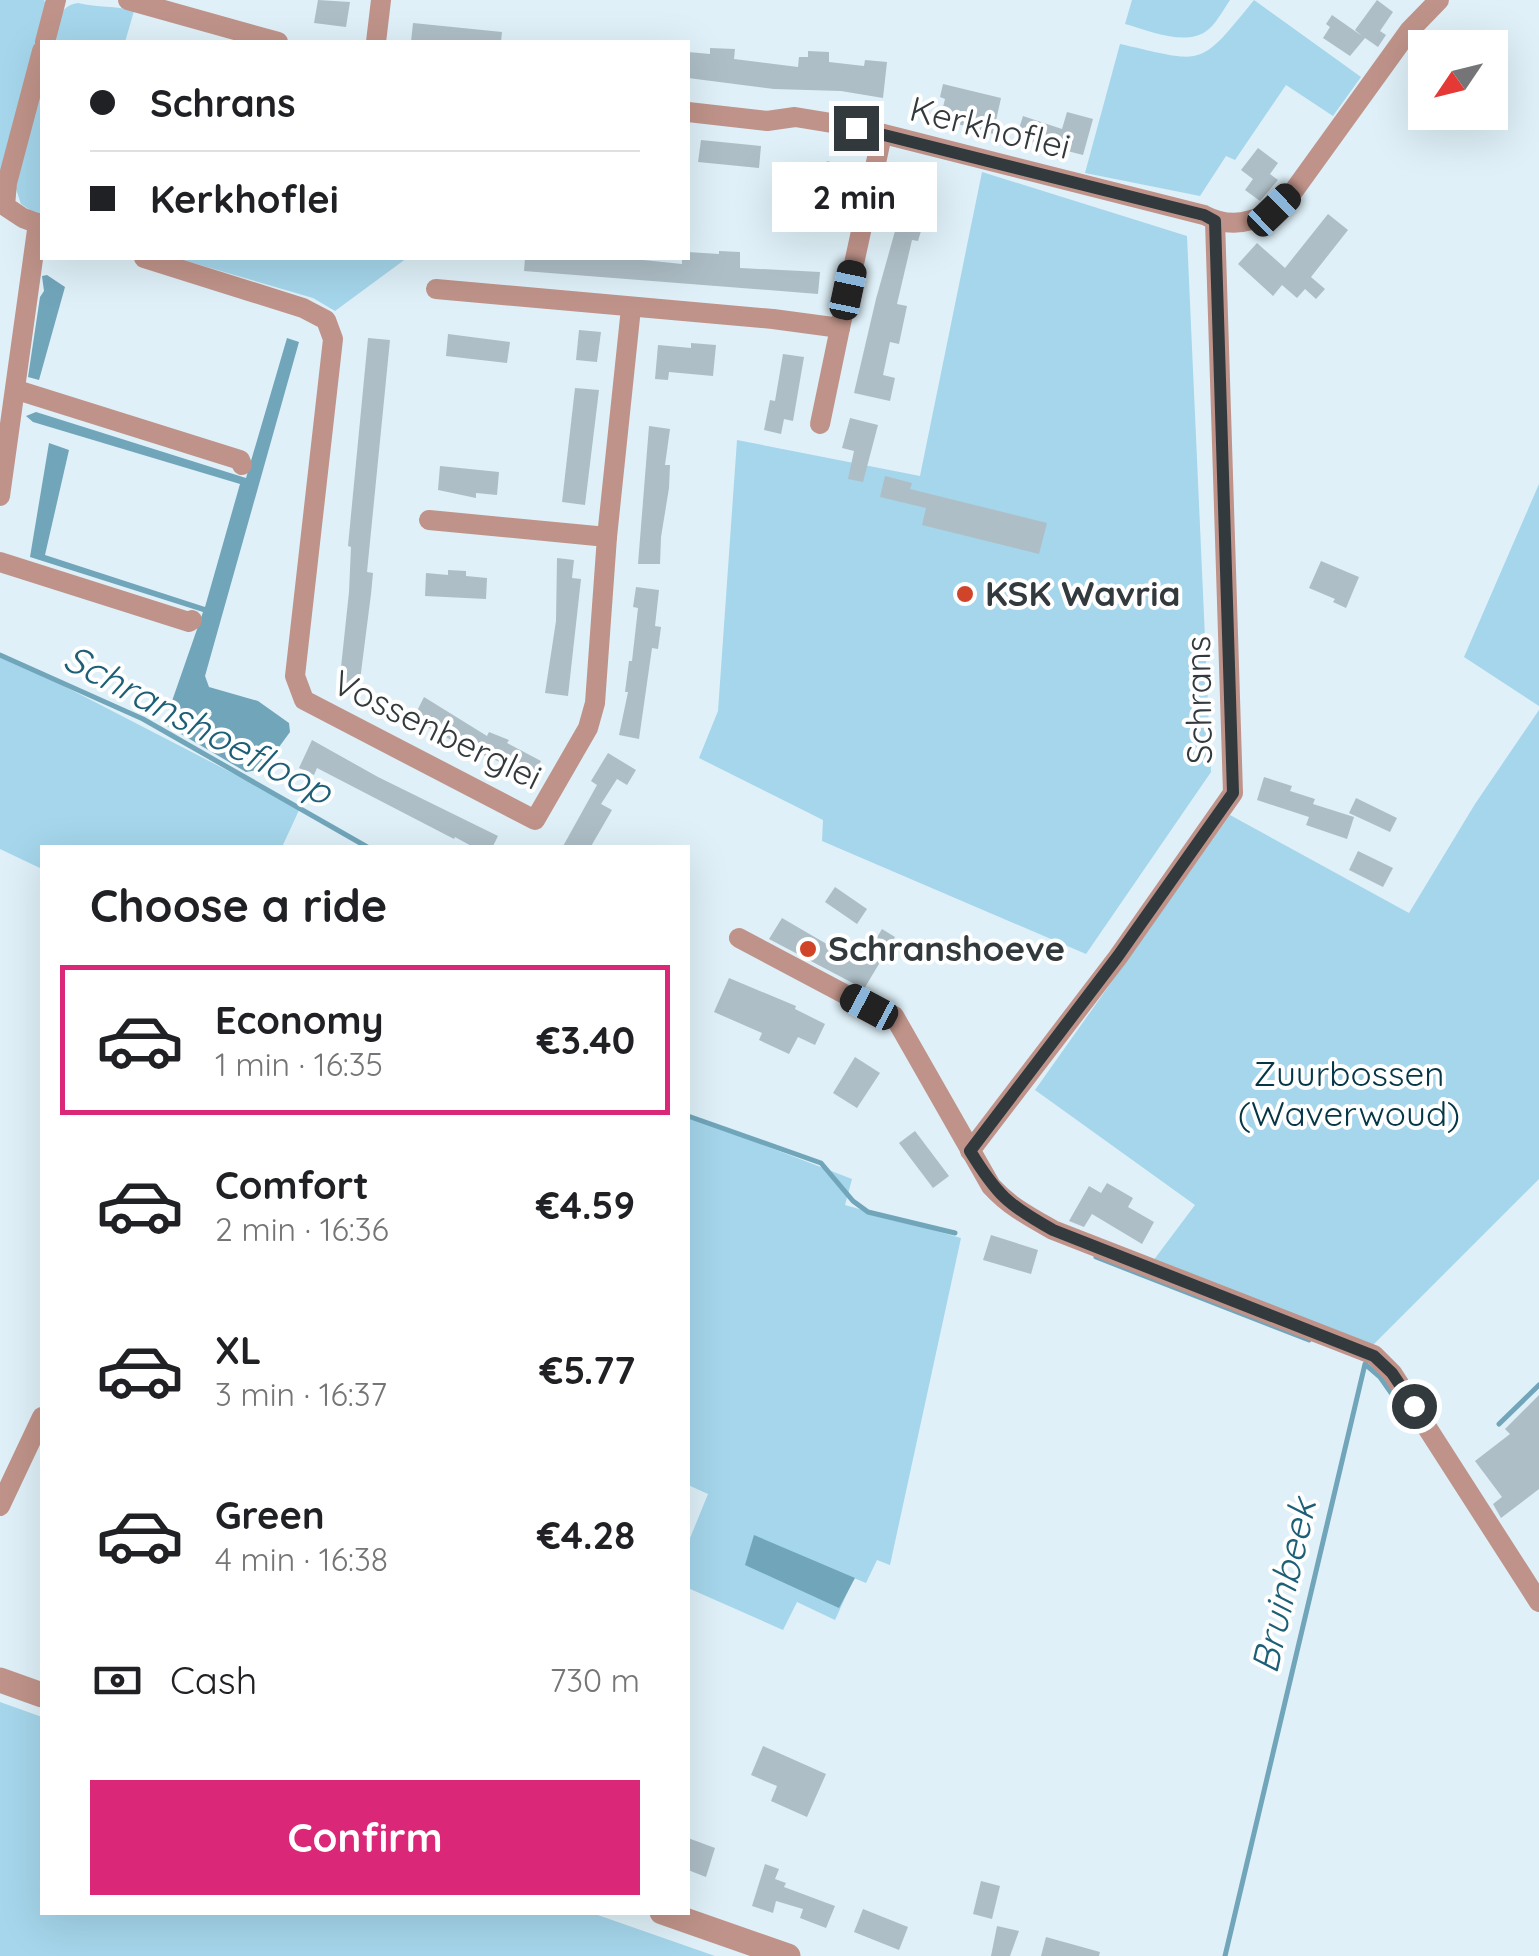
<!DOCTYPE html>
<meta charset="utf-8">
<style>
body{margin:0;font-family:Quicksand,sans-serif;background:#f2f2f2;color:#202124;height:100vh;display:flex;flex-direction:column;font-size:38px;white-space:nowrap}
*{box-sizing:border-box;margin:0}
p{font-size:32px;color:#757577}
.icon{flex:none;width:55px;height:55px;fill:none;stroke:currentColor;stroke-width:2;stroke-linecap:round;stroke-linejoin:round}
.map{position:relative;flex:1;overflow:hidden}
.drawer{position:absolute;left:40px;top:845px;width:650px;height:1070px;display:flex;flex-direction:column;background:#fff;border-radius:0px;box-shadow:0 10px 40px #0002}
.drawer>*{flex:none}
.hud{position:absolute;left:40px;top:40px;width:650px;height:220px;border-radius:0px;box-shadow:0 10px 40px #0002;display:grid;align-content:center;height:220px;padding:0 50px;background:#fff}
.needle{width:65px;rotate:235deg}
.tools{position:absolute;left:1408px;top:30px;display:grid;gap:20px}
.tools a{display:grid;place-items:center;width:100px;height:100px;border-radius:0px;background:#fff;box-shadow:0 10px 40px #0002;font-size:50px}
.end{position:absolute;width:45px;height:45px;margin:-22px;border:12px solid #333a3d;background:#fff;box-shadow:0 0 0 5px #fff}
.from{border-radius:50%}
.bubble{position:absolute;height:70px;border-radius:0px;background:#fff;box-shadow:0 10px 40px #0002;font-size:32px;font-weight:700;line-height:70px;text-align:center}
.car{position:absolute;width:30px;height:60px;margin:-30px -15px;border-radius:12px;box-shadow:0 0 8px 2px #0007;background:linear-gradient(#222 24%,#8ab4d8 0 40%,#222 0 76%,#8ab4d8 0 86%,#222 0)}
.hud b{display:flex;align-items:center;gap:35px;height:95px;font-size:38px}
.hud b+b{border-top:2px solid #e0e0e0}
.hud i{width:25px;height:25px;background:#202124}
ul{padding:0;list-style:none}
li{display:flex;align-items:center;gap:30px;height:150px;margin:0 20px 15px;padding:0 30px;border:5px solid transparent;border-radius:0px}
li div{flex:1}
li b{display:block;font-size:38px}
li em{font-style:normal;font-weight:700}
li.on{border-color:#db2777}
li>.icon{width:90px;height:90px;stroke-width:1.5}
h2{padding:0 50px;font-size:45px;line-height:120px}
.pay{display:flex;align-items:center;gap:25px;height:110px;padding:0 50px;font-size:38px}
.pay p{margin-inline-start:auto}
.action{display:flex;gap:20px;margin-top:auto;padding:20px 50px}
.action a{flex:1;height:115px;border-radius:0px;background:#db2777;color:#fff;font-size:40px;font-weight:700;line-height:115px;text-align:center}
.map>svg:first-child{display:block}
.green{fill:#a5d6eb}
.water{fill:#71a5ba}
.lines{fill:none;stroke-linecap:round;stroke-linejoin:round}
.stream{stroke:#71a5ba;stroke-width:5}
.building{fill:#aebec6}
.minor{stroke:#bf9389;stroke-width:20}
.tertiary{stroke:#bf9389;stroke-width:25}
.route{stroke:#333a3d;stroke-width:12}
.poi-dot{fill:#d04529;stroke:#fff;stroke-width:4}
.labels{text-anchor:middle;stroke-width:8;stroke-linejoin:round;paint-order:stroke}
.street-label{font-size:35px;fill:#333a3d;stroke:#fff}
.poi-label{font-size:35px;font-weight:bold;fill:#333a3d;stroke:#fff;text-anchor:start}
.park-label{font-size:35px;fill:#053646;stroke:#fff}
.water-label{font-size:38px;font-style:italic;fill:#1c5f76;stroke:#fff}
</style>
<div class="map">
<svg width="1539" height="1956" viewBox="0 0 1539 1956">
<rect width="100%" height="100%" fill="#dff0f8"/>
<g class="green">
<polygon points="0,0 44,0 47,7 0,178"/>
<path d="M1132 0H1230C1223 10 1215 26 1205 32 1183 46 1148 30 1125 24Z"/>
<path d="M1254 0 1361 77 1333 116 1286 85 1235 160 1226 156 1200 196 1085 173 1120 44C1205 63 1198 69 1254 0Z"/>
<path d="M78 3C98 8 115 5 134 11L125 42H52C57 25 57 6 78 3Z"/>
<polygon points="42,77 42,218 21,204 15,186"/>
<polygon points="982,172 1187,236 1211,772 1086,954 822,841 823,820 699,758 718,711 737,440 920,476"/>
<polygon points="176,258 407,258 335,311 313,298"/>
<polygon points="1539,484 1539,706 1464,657"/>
<polygon points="0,653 300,808 282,847 42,848 42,869 0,849"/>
<polygon points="1539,710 1539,1179 1373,1345 1153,1261 1195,1205 1035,1090 1230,815 1409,913 1475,804"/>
<polygon points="688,1116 852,1179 845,1205 961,1238 890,1565 877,1560 866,1583 854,1578 835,1620 797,1602 783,1630 688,1588 688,1543 708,1494 688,1485"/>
<polygon points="0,1702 42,1717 42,1912 592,1913 715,1956 0,1956"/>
</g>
<g class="water">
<polygon points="47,275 65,287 39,380 28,377 40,297 44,291 42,276"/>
<polygon points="287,338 299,342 205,676 209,687 258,701 289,723 290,732 263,769 246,772 164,724 203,612 30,557 49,443 69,450 45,555 205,607 240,484 33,422 26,416 36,412 246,478"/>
<polygon points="754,1535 855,1578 839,1608 745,1565"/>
</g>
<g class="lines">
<g class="stream">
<polyline points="0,655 143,719 369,848"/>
<polyline points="688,1116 821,1163 853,1201 868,1212 955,1233"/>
<polyline points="1096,1257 1309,1340"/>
<polyline points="1499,1424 1539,1385"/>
<polyline points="1225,1956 1365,1364 1380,1377 1408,1417"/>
</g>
</g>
<g class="building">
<polygon points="318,0 350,2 346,27 314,23"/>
<polygon points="1377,0 1393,12 1380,31 1386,35 1378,47 1365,38 1350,56 1323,38 1330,27 1326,24 1332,15 1362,36 1355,30"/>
<polygon points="413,23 502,32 501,42 411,42"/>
<polygon points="710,48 735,49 734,59 798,67 799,57 808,57 808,51 829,52 829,62 864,66 865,60 887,62 883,98 841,91 774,89 688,78 688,52 710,54"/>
<polygon points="943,84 1001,98 993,134 940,119 945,99 940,97"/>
<polygon points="1067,112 1093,119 1083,155 1016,138 1023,116 1062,129"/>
<polygon points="701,140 761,146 759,168 698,162"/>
<polygon points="1258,148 1278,163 1270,174 1278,180 1260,201 1245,190 1253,179 1241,170"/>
<polygon points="827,161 849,167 831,224 810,219"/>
<polygon points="903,177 929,184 920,220 924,221 918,241 912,240 897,304 907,306 899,344 890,342 883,375 895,378 890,401 854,393 876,299 904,199 898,197"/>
<polygon points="1328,214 1348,230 1311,277 1325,289 1316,299 1305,289 1297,298 1282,285 1273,296 1238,264 1257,243 1285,268"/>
<polygon points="719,251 740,252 740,268 820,272 818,294 524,271 525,258 624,258 682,264 682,258 688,258 688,252 719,254"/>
<polygon points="579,330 601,332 597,362 576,360"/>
<polygon points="448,334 510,342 507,363 446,356"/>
<polygon points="368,338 390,340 367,572 373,573 371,594 359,688 339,686 349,592 351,547 348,546"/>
<polygon points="691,343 716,345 713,376 669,372 668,380 655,379 658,345 691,348"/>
<polygon points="783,354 804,357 793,421 784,419 781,434 764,430 770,400 775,401"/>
<polygon points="575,388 599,390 585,505 562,502"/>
<polygon points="850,418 878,425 863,482 848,479 854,451 842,448"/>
<polygon points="649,426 670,429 665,465 670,465 669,488 661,537 660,564 638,564"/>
<polygon points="440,466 499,472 497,495 476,493 476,498 438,490"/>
<polygon points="885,476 912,483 910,489 1047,523 1039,554 922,525 926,508 880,497"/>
<polygon points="557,558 574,560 572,578 581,579 568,696 545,693 556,621"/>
<polygon points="1321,561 1359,577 1346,608 1333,602 1335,599 1309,588"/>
<polygon points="448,570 466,571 466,576 487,578 486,599 425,596 426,573 448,575"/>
<polygon points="636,587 659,590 655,626 661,627 658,649 652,648 639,739 619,735 628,692 625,692 629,661 632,661 638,608 633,607"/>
<polygon points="424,697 487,736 489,732 509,740 507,743 541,761 531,780 512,767 464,747 413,719"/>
<polygon points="312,740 378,777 498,836 492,848 475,848 455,837 454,839 317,768 314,775 299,768"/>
<polygon points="608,753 636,770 627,785 617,779 601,804 612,810 590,848 562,848 597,785 591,781"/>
<polygon points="1264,777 1292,786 1290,791 1315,799 1313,804 1354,817 1347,839 1306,825 1309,817 1257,800"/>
<polygon points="1356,798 1397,818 1390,832 1349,813"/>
<polygon points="1358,851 1393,868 1383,887 1349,870"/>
<polygon points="835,887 867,909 857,924 825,902"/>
<polygon points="782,918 861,964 882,929 895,937 864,989 769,939"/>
<polygon points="729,978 796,1006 795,1009 825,1024 815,1045 798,1037 789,1054 759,1040 762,1033 714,1012"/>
<polygon points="855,1057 880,1073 857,1108 833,1093"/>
<polygon points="915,1131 949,1176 933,1188 899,1143"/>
<polygon points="1107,1183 1133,1198 1128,1207 1154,1222 1142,1244 1092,1214 1084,1227 1069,1221 1089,1186 1101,1193"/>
<polygon points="991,1235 1038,1250 1031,1274 983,1260"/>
<polygon points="1539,1395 1539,1489 1501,1518 1493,1504 1502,1497 1475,1461 1510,1434 1505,1429"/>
<polygon points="763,1746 826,1774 807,1817 771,1801 777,1786 751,1775"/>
<polygon points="688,1838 715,1848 706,1877 688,1870"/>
<polygon points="765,1864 779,1869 775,1879 786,1883 784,1887 835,1906 826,1928 800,1918 803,1909 776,1901 773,1913 752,1906"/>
<polygon points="981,1881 1000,1886 992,1919 973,1914"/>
<polygon points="863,1909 908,1927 899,1950 854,1932"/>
<polygon points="997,1926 1019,1931 1010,1956 991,1956"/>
<polygon points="1046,1937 1100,1952 1099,1956 1041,1956"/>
</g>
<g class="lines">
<g class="minor">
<polyline points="128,0 278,42"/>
<polyline points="45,42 56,0"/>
<polyline points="376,42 381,0"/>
<polyline points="42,51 7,183 5,206 23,218 42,225"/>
<path d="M688 112 767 121 795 117 856 127 1204 215C1236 232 1265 219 1290 196L1409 31 1439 0"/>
<polyline points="144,258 303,308 326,320 333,339 295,676 304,700 535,820 588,728 595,703 607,537 631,308"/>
<polyline points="436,289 773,319 840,328 882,135"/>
<polyline points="17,390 240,460 242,465"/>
<polyline points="820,424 840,328"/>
<polyline points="0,496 38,223"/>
<polyline points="429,520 607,537"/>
<polyline points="0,562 189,622 192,620"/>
<path d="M739 938 869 1007 894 1016 991 1186C1009 1206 1030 1217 1053 1230L1374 1355 1392 1373 1539 1602"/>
<polyline points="970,1151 1118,957 1233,793 1215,221"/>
<polyline points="0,1506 42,1417"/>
</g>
<g class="tertiary">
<polyline points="0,1680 42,1695"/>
<polyline points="662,1912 788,1956"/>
</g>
</g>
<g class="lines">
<path class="route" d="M856 128 1204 215 1215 221 1233 793 1118 956 970 1151C997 1195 1008 1205 1053 1230L1374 1356 1392 1373 1414 1406"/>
</g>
<g class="poi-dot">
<circle cx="965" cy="594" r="10"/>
<circle cx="808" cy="949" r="10"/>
</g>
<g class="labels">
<g class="street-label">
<text transform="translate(990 128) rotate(14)" y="12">Kerkhoflei</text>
<text transform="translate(1199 700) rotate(-91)" y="12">Schrans</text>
<text transform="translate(437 730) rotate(26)" y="12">Vossenberglei</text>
</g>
<g class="poi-label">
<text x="985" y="606">KSK Wavria</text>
<text x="828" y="961">Schranshoeve</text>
</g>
<g class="park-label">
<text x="1349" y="1086">Zuurbossen<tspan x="1349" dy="40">(Waverwoud)</tspan></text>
</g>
<g class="water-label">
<text transform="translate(198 725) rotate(28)" y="13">Schranshoefloop</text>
<text transform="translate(1284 1586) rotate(-77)" y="13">Bruinbeek</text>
</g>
</g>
</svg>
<div class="tools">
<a><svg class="needle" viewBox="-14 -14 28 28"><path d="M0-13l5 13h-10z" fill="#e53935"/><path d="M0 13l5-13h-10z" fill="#757577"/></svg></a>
</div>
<i class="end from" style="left:1414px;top:1406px"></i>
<i class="end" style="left:856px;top:128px"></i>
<div class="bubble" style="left:772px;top:162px;width:165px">2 min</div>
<i class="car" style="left:1274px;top:210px;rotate:46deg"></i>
<i class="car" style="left:848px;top:290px;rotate:12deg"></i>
<i class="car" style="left:869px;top:1007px;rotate:298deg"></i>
<div class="hud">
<b><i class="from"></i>Schrans</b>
<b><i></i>Kerkhoflei</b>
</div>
<section class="drawer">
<h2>Choose a ride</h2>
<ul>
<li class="on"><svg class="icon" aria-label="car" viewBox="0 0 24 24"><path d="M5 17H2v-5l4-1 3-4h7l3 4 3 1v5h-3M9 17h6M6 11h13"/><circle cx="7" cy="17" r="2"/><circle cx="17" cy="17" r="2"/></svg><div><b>Economy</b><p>1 min · 16:35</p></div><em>€3.40</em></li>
<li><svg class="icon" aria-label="car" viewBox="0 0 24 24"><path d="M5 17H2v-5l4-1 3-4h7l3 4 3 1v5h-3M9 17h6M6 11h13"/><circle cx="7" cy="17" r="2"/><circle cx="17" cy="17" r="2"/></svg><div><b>Comfort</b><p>2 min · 16:36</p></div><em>€4.59</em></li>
<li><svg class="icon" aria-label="car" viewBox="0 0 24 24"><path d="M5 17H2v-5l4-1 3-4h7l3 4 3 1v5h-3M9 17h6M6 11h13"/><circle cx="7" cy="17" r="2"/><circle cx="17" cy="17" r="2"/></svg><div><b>XL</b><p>3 min · 16:37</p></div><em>€5.77</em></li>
<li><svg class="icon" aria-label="car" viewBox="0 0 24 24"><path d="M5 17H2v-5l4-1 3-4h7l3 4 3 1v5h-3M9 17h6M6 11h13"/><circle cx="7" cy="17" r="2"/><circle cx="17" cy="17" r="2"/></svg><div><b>Green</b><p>4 min · 16:38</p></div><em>€4.28</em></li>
</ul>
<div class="pay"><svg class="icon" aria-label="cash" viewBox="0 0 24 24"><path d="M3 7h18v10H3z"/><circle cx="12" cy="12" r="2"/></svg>Cash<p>730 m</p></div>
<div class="action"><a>Confirm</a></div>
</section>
</div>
